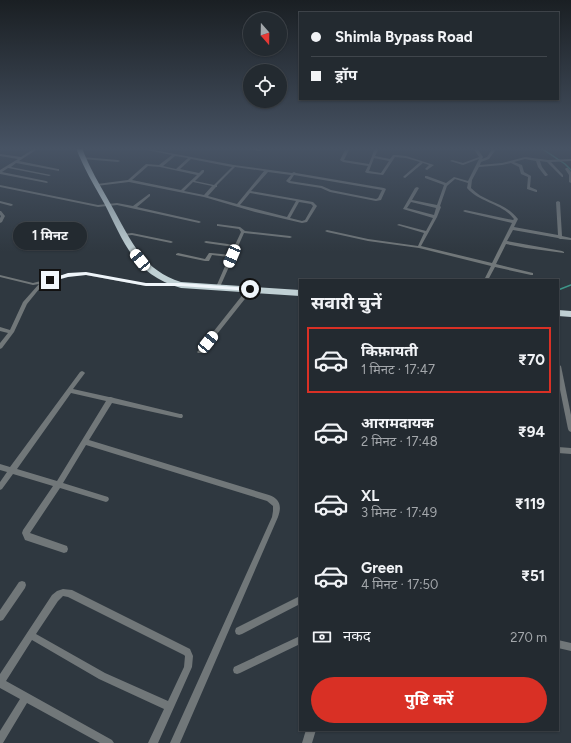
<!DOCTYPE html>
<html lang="hi">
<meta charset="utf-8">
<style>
body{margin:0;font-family:Figtree,"Noto Sans Devanagari",sans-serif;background:#2b3238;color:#f1f3f6;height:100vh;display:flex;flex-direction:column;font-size:15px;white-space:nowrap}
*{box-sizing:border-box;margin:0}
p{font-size:13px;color:#a3a7ab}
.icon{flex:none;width:22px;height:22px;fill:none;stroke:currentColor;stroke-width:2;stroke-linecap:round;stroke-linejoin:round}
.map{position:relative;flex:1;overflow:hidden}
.details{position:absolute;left:299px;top:279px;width:260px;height:452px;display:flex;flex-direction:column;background:#232a30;border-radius:0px;box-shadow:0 1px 3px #0004,0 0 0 1px #40464c}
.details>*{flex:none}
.hud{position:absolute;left:299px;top:12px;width:260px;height:88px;border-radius:0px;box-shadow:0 1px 3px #0004,0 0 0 1px #40464c;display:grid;align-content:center;height:88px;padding:0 12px;background:#232a30}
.needle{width:26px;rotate:160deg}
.buttons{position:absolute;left:243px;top:12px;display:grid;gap:8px}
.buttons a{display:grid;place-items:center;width:44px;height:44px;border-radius:50%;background:#232a30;box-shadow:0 1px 3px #0004,0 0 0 1px #40464c;font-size:20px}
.end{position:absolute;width:18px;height:18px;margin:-9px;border:5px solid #eff5fa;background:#111;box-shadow:0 0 0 2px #111}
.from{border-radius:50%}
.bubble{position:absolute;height:28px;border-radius:14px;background:#232a30;box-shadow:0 1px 3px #0004,0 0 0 1px #40464c;font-size:13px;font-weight:700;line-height:28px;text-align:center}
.car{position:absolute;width:12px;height:24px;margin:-12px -6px;border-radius:5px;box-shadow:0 0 3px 1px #0007;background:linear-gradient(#fff 24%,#345 0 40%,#fff 0 76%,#345 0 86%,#fff 0)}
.hud b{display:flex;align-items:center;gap:14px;height:38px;font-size:15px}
.hud b+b{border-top:1px solid #40464c}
.hud i{width:10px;height:10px;background:#f1f3f6}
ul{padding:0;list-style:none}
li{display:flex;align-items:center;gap:12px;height:66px;margin:0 8px 6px;padding:0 4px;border:2px solid transparent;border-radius:0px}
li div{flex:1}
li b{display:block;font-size:15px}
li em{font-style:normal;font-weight:700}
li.current{border-color:#d93025}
li>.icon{width:36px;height:36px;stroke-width:1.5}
h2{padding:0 12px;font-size:18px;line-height:48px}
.pay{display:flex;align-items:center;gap:10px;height:44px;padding:0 12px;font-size:15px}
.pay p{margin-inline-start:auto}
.action{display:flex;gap:8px;margin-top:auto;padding:8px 12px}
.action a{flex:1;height:46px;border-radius:24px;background:#d93025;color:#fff;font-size:16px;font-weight:700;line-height:46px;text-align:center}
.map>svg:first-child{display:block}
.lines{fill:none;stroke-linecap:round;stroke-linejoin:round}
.stream{stroke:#3e9689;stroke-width:1.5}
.street{fill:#717779;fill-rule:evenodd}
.highway{fill:#c0d0d4;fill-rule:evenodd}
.route{fill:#eff5fa}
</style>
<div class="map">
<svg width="571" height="743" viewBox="0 0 571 743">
<rect width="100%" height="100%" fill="#2f3840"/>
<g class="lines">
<g class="stream">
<polyline points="541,148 565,164 571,170"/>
<polyline points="558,290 571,285"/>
</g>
<g class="street">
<polygon points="35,148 39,148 19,161 58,169 59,169 59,171 16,163 11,167 51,175 49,176 8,168 2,172 46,181 48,182 47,183 0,174 0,170 18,159 0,156 0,154 21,157"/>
<path d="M137 148H143L234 165 292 173 294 172 296 173 384 188 386 189 381 200 376 201 330 192 321 188 289 183 286 181 291 175 268 172 251 191 313 202 317 206 307 222 302 223 255 212 204 197 129 182 96 186V184H97L128 180 146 164 159 165 172 155ZM175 156 188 158 176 169 163 166ZM191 159 232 167 214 185 195 181 204 172V170H202L199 173 180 169ZM148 166 160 167 197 175 181 190 132 180ZM235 167 264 171 237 204 208 196 216 187H217V185ZM294 175 382 190 378 198 376 199 331 190 322 186 290 181ZM193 182 212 186 204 195 184 191ZM250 193 296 201 287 217 240 205ZM299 202 311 204 313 206 305 220 302 221 290 218Z"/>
<polygon points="243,148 251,148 262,150 260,151"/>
<path d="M346 148H350L344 160 369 164 375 148H379L375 156 390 159 393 155H397L406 156 434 165 427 170 425 169 429 165 423 163 405 178 403 177 404 176 420 162 406 158 395 157 383 175 367 173 365 172 368 166 343 162 340 160ZM374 158 389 161 381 173 369 171Z"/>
<path d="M473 148H477L483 157 482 159 487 157 493 148H497L489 159 481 162 480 165 502 163 525 157 548 160 571 159V161L551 162 563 175V177H562L547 162 540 161 542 167 548 175 546 176H545L538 167 536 161 525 159 514 162 522 165 524 172 531 176 530 187 537 190V192H536L527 189 528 177 521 174 519 167 511 163 502 165 479 167 472 180 471 188C485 203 504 201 518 219L514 227 558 235 556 202 558 201 560 202 562 236 571 238V240L562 239H560L558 238 513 230 507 241 562 251 564 252V253L526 248 506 244 496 264 533 273V275H531L495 267 488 280H484L491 266 419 248 368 241 327 232 325 231 327 230 368 239 418 246 424 233 397 225 399 224 426 231 433 218 403 209 415 188 417 187 419 188 412 200 437 205 444 185 425 178V176H427L446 183 454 177 468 181 479 159 463 165 450 161 452 160 463 163 479 157ZM455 179 468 183 467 188C480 203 502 203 514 219L513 220 465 210 463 211 465 212 512 223 492 263 421 246 437 217 441 207 440 206 447 186ZM411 202 436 208 434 215 407 208Z"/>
<polygon points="82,157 118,160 120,161 118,162 83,159 81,158"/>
<polygon points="566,168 568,168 571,172 571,183 569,182 569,175 565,169"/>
<polygon points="0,185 98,205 117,203 133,206 149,194 150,194 150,196 137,207 199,221 201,222 199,223 117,205 98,207 0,187"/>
<polygon points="0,201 12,204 13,205 11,206 0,203"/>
<polygon points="0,211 1,211 5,216 2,222 0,223 0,218 1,216 0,215"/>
<polygon points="217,224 240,227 245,231 290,236 292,237 290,238 244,233 220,287 218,289 216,287 229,257 212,255 209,261 205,261 176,255 176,254 178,253 205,259 209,253 211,253 231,255 234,247 206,243 204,242 206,241 235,245 241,232 239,229 218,226 217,226"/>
<polygon points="132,233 171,241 173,242 171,243 132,235 123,236 121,235 123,234"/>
<polygon points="86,273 146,284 178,284 180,285 178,286 146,286 86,275 68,276 44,283 27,304 14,332 2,348 0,349 0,343 8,333 0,331 0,327 10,330 23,302 39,284 33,285 0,277 0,275 33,283 68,274"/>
<polygon points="250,287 252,289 252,290 202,353 198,353 197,352 198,351 248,288"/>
<polygon points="558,364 561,366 571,415 571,432 569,431 568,429 558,380"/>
<path d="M82 371 84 372 85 373 73 389 109 397H111L114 398 180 414H182L183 416 182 418H180L112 403 89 440 269 495C280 499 282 506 278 517L180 743H170L272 517 273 511V506L267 501 86 445 63 483 108 497 109 499 108 501 106 502 60 488 30 533 67 546 68 549 67 552 64 553 25 540 22 533 23 530 53 486 13 474 2 489 0 490V482L7 472 0 470V464L10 467 80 372ZM71 393 106 401 57 481 17 469Z"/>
<polygon points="558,447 571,448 571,454 558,453"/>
<polygon points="22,581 25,582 26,585 25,588 3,620 0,621 0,610 19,582"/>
<path d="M63 589 72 590 190 649 193 656 192 667 158 743H148L164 709 99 679 32 640 6 681 112 740 114 743H100L27 703 3 743H0V731L20 699 0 688V674L52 595 57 591ZM63 596 68 597 184 655 185 656 184 667 168 701 105 673 36 634 58 601Z"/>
<polygon points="300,596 300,604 242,634 239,635 236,634 235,631 236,628"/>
<polygon points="300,636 300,644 240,673 237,674 234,673 233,670 234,667"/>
<polygon points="558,640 571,643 571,651 558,648"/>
<polygon points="306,730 316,730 312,743 302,743"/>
</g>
<g class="highway">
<path d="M76 148H82C89 167 100 185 110 203 129 236 141 270 181 282L300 290V296L181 288C134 275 124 242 104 203 94 185 83 167 76 148Z"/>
<polygon points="558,310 571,311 571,317 558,316"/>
</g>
</g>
<linearGradient id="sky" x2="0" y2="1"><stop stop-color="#1a1f23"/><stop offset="0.59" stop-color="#475364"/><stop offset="1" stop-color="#475364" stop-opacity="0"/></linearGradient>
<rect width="571" height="252" fill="url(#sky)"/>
<polygon class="route" points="86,272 146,283 181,283 250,288 253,289 250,291 181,286 146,286 86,275 68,277 50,282 47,280 68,273"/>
</svg>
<div class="buttons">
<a><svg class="needle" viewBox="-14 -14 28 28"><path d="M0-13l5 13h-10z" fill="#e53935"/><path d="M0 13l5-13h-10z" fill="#a3a7ab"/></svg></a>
<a><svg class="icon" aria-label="locate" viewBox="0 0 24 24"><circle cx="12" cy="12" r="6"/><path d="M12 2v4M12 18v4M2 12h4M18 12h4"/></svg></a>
</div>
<i class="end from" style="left:250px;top:289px"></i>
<i class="end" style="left:50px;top:280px"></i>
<div class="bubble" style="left:13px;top:222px;width:74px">1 मिनट</div>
<i class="car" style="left:232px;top:256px;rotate:203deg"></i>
<i class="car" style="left:140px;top:260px;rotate:321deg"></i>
<i class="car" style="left:208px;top:342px;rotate:39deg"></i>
<div class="hud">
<b><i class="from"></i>Shimla Bypass Road</b>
<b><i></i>ड्रॉप</b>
</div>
<section class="details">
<h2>सवारी चुनें</h2>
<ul>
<li class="current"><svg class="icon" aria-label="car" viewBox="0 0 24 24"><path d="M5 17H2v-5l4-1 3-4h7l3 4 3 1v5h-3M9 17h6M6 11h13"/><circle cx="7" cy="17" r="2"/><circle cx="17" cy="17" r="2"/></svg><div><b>किफ़ायती</b><p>1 मिनट · 17:47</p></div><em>₹70</em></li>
<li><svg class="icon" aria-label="car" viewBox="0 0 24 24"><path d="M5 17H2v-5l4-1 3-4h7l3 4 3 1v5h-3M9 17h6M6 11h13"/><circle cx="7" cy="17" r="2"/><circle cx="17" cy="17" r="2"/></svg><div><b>आरामदायक</b><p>2 मिनट · 17:48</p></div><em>₹94</em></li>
<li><svg class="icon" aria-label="car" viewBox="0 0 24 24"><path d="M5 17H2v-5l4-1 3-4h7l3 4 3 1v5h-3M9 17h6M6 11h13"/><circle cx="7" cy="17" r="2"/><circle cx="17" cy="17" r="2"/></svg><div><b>XL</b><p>3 मिनट · 17:49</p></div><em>₹119</em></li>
<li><svg class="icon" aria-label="car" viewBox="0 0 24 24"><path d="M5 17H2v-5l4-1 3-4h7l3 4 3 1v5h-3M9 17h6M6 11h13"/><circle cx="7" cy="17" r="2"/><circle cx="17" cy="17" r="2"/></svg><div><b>Green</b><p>4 मिनट · 17:50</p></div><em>₹51</em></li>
</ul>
<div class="pay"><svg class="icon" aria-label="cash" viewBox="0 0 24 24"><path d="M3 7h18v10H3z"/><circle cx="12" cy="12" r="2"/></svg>नकद<p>270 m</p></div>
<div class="action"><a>पुष्टि करें</a></div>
</section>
</div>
